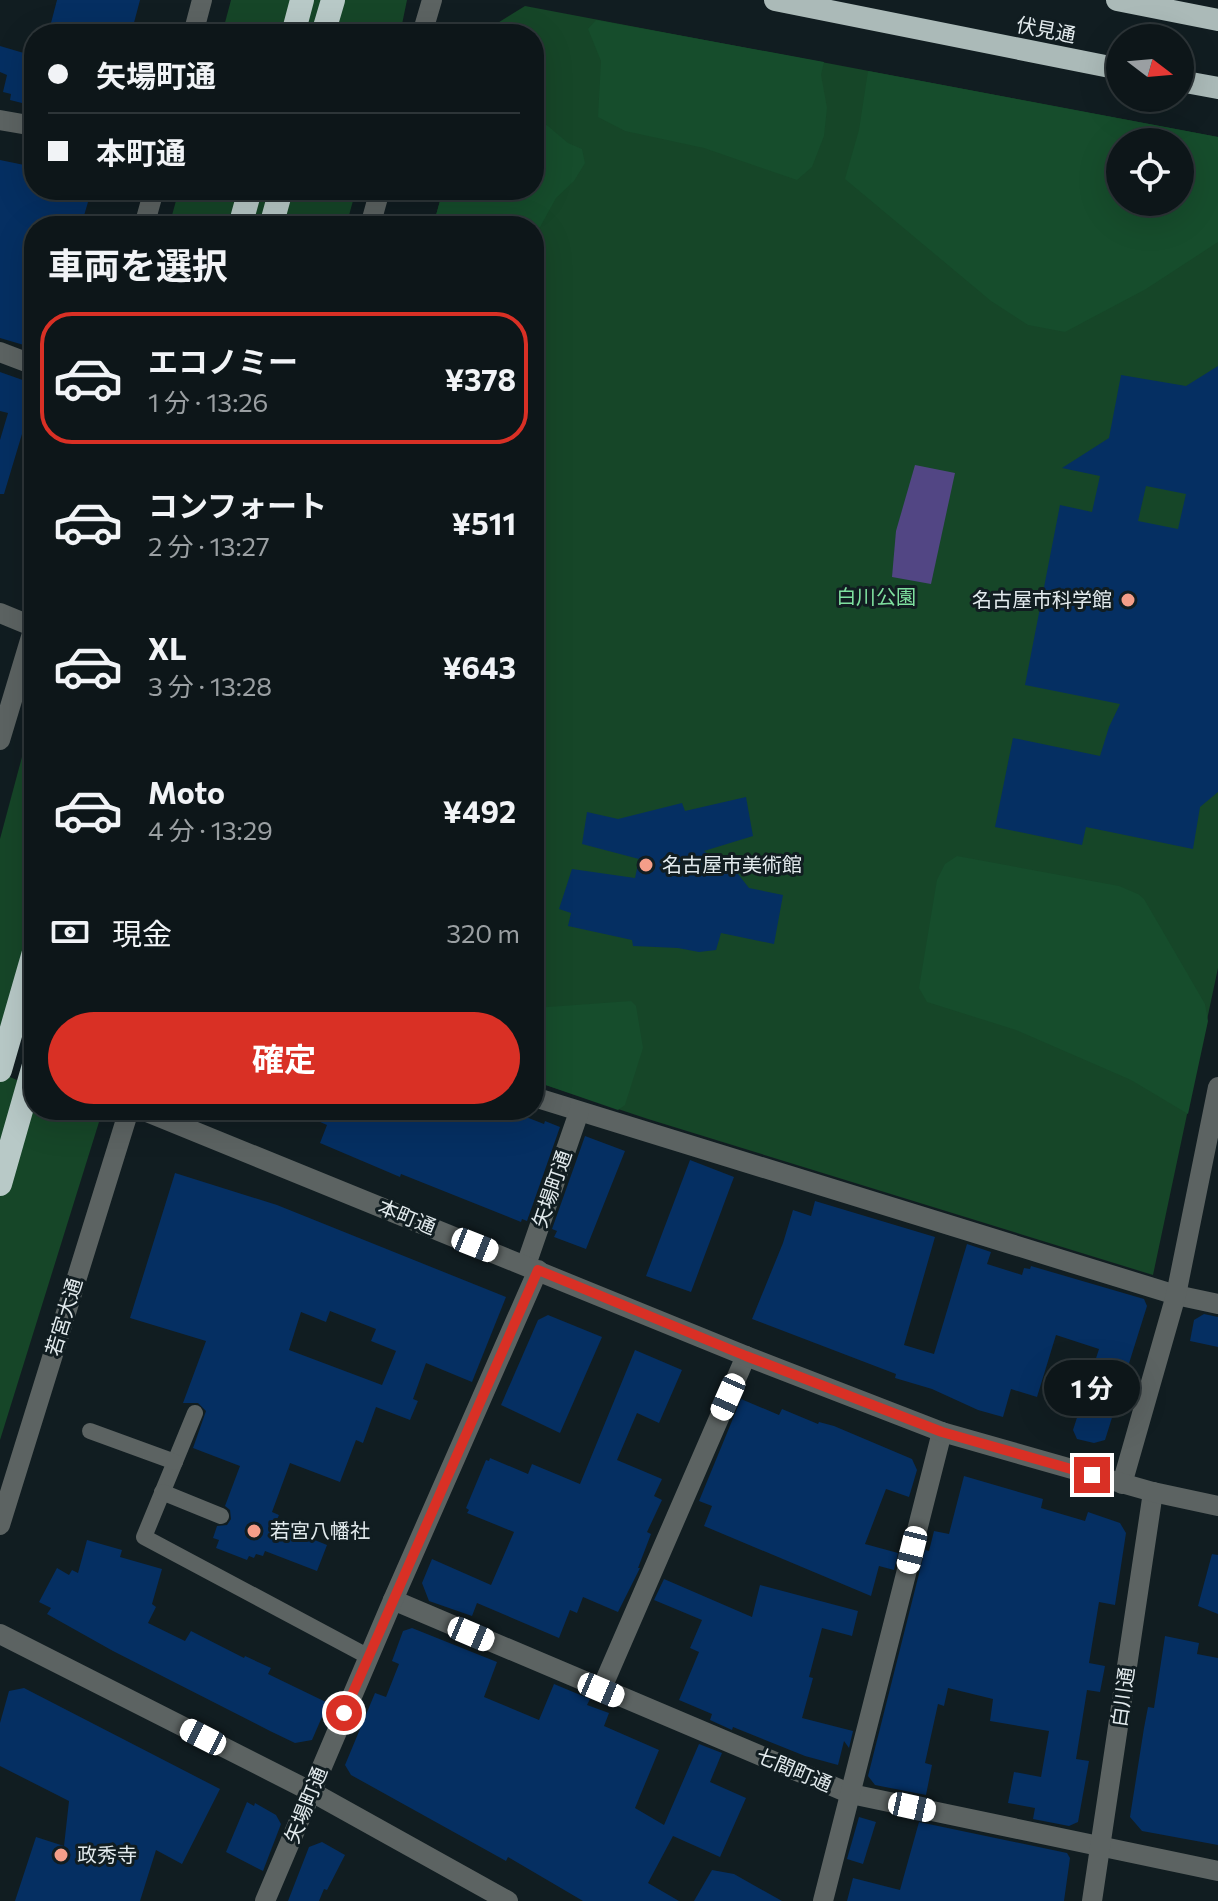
<!DOCTYPE html>
<html lang="ja">
<meta charset="utf-8">
<style>
body{margin:0;font-family:Commissioner,"Noto Sans JP",sans-serif;background:#1b2326;color:#f1f3f6;height:100vh;display:flex;flex-direction:column;font-size:30px;white-space:nowrap}
*{box-sizing:border-box;margin:0}
p{font-size:26px;color:#9a9fa2}
.icon{flex:none;width:44px;height:44px;fill:none;stroke:currentColor;stroke-width:2;stroke-linecap:round;stroke-linejoin:round}
.map{position:relative;flex:1;overflow:hidden}
.drawer{position:absolute;left:24px;top:216px;width:520px;height:904px;display:flex;flex-direction:column;background:#0d1619;border-radius:32px;box-shadow:0 8px 32px #0002,0 0 0 2px #2d3538}
.drawer>*{flex:none}
.top-card{position:absolute;left:24px;top:24px;width:520px;height:176px;border-radius:32px;box-shadow:0 8px 32px #0002,0 0 0 2px #2d3538;display:grid;align-content:center;height:176px;padding:0 24px;background:#0d1619}
.needle{width:52px;rotate:106deg}
.controls{position:absolute;left:1106px;top:24px;display:grid;gap:16px}
.controls a{display:grid;place-items:center;width:88px;height:88px;border-radius:50%;background:#0d1619;box-shadow:0 8px 32px #0002,0 0 0 2px #2d3538;font-size:40px}
.end{position:absolute;width:36px;height:36px;margin:-18px;border:10px solid #d93025;background:#fff;box-shadow:0 0 0 4px #fff}
.from{border-radius:50%}
.bubble{position:absolute;height:56px;border-radius:28px;background:#0d1619;box-shadow:0 8px 32px #0002,0 0 0 2px #2d3538;font-size:26px;font-weight:700;line-height:56px;text-align:center}
.car{position:absolute;width:24px;height:48px;margin:-24px -12px;border-radius:10px;box-shadow:0 0 6px 2px #0007;background:linear-gradient(#fff 24%,#345 0 40%,#fff 0 76%,#345 0 86%,#fff 0)}
.top-card b{display:flex;align-items:center;gap:28px;height:76px;font-size:30px}
.top-card b+b{border-top:2px solid #2d3538}
.top-card i{width:20px;height:20px;background:#f1f3f6}
ul{padding:0;list-style:none}
li{display:flex;align-items:center;gap:24px;height:132px;margin:0 16px 12px;padding:0 8px;border:4px solid transparent;border-radius:32px}
li div{flex:1}
li b{display:block;font-size:30px}
li em{font-style:normal;font-weight:700}
li.current{border-color:#d93025}
li>.icon{width:72px;height:72px;stroke-width:1.5}
h2{padding:0 24px;font-size:36px;line-height:96px}
.pay{display:flex;align-items:center;gap:20px;height:88px;padding:0 24px;font-size:30px}
.pay p{margin-inline-start:auto}
.action{display:flex;gap:16px;margin-top:auto;padding:16px 24px}
.action a{flex:1;height:92px;border-radius:48px;background:#d93025;color:#fff;font-size:32px;font-weight:700;line-height:92px;text-align:center}
.map>svg:first-child{display:block}
.green{fill:#164628;fill-rule:evenodd}
.forest{fill:#164d2c;fill-rule:evenodd}
.water{fill:#524684}
.building{fill:#052f62;fill-rule:evenodd}
.lines{fill:none;stroke-linecap:round;stroke-linejoin:round}
.pedestrian{stroke:#5c6362;stroke-width:16}
.minor{stroke:#5c6362;stroke-width:20}
.tertiary{stroke:#5c6362;stroke-width:20}
.trunk{stroke:#abbab8;stroke-width:22}
.motorway{stroke:#b8c9c7;stroke-width:24}
.motorway-bridge{stroke:#b8c9c7;stroke-width:24}
.route{stroke:#d93025;stroke-width:10}
.poi-dot{fill:#f49e89;stroke:#111d21;stroke-width:3}
.labels{text-anchor:middle;stroke-width:6;stroke-linejoin:round;paint-order:stroke}
.street-label{font-size:20px;fill:#e2eaed;stroke:#111d21}
.park-label{font-size:20px;fill:#7fe09f;stroke:#111d21}
.poi-label{font-size:20px;fill:#e2eaed;stroke:#111d21;text-anchor:start}
</style>
<div class="map">
<svg width="1218" height="1901" viewBox="0 0 1218 1901">
<rect width="100%" height="100%" fill="#111d21"/>
<g class="green">
<polygon points="231,0 407,0 400,34 222,34"/>
<path d="M525 6 1218 137V968L1153 1275 648 1119 534 1081V226H433L443 190H534V34H487L488 29ZM1120 142H1180V202H1120Z"/>
<polygon points="179,190 356,190 346,226 169,226"/>
<polygon points="34,712 34,1043 0,1029 0,839"/>
<polygon points="0,1073 34,1087 34,1110 91,1110 99,1117 99,1122 0,1440"/>
</g>
<g class="forest">
<polygon points="596,20 824,62 821,75 827,108 824,136 812,167 797,180 704,148 625,131 598,117 601,61 588,29"/>
<path d="M868 71 1218 137V242L1146 289 1065 332 1028 325 991 301 845 179 859 130ZM1120 142H1180V202H1120Z"/>
<polygon points="534,118 548,126 568,143 582,149 585,163 574,181 556,198 534,238 534,226 433,226 443,190 534,190"/>
<polygon points="957,856 1119,886 1138,894 1144,899 1205,1004 1208,1021 1188,1114 1131,1080 1016,1030 927,1002 919,988 937,880 945,864"/>
<polygon points="631,1001 636,1006 643,1048 625,1105 618,1110 534,1081 534,1008"/>
</g>
<polygon class="water" points="915,465 955,473 931,584 892,577 896,531"/>
<g class="building">
<polygon points="57,0 140,0 131,34 86,34 51,23"/>
<polygon points="0,46 34,56 34,106 10,100 11,94 3,92 7,75 0,72"/>
<polygon points="0,160 34,167 34,190 88,190 85,201 88,202 81,226 34,226 34,348 0,338"/>
<path d="M1218 366V792L1200 807 1193 849 1086 827 1082 845 995 827 1013 738 1100 756 1109 727 1120 704 1025 685 1060 505 1092 512 1100 476 1062 468 1109 438 1121 375 1186 386ZM1146 486 1186 494 1178 529 1138 521Z"/>
<polygon points="0,372 34,384 34,392 23,424 25,424 4,494 0,494 0,440 8,413 0,411"/>
<polygon points="746,797 753,836 704,851 738,874 749,888 783,895 774,944 721,933 716,950 699,952 678,948 633,946 632,940 568,926 571,913 559,909 572,869 635,878 639,859 582,844 587,812 618,819 682,803 685,811"/>
<polygon points="293,1110 508,1110 544,1124 545,1121 560,1127 527,1221 522,1219 521,1222 401,1174 400,1177 320,1143 327,1125"/>
<polygon points="585,1136 625,1151 586,1249 554,1237 557,1231 552,1229"/>
<polygon points="690,1160 734,1177 691,1292 646,1276"/>
<path d="M175 1173 277 1205 506 1297 472 1382 426 1363 413 1399 418 1401 410 1420 376 1407 363 1443 356 1440 340 1482 290 1463 272 1512 279 1515 275 1524 327 1545 317 1571 265 1551 263 1556 256 1554 254 1558 249 1556 247 1560 216 1548 219 1540 213 1538 217 1526 227 1525 231 1519 230 1510 225 1506 240 1466 193 1448 206 1411 198 1403H183L206 1341 130 1318ZM330 1311 376 1329 371 1341 396 1351 382 1385 289 1350 301 1312 326 1322Z"/>
<polygon points="815,1201 935,1237 904,1345 934,1354 967,1244 991,1252 987,1264 1022,1275 1024,1268 1030,1269 1031,1266 1144,1299 1147,1306 1105,1440 1094,1443 1077,1439 1073,1430 1099,1349 1056,1335 1037,1397 1011,1389 1003,1417 978,1410 932,1389 895,1378 896,1374 752,1319 783,1243 793,1210 811,1216"/>
<polygon points="1204,1314 1218,1317 1218,1347 1190,1341 1194,1320"/>
<polygon points="548,1315 602,1337 560,1433 501,1405 538,1320"/>
<polygon points="635,1350 682,1370 659,1423 637,1413 617,1460 662,1479 654,1496 662,1500 647,1532 651,1534 638,1568 640,1568 618,1612 583,1597 577,1613 570,1610 559,1638 477,1603 472,1616 429,1601 422,1583 432,1559 491,1585 514,1532 467,1513 469,1510 466,1508 486,1460 489,1461 490,1458 528,1474 532,1464 580,1484"/>
<polygon points="741,1399 779,1415 782,1409 818,1424 819,1422 834,1426 912,1459 917,1470 909,1497 886,1489 865,1544 898,1553 894,1570 879,1566 871,1596 704,1526 712,1506 699,1501"/>
<polygon points="964,1476 1043,1499 1041,1508 1085,1521 1088,1512 1120,1523 1126,1533 1115,1605 1099,1602 1089,1663 1105,1666 1100,1692 1087,1690 1076,1759 1089,1761 1078,1822 1069,1826 1033,1819 1035,1808 1008,1803 1014,1772 1041,1777 1049,1731 990,1721 993,1699 948,1688 944,1706 938,1704 925,1763 932,1765 926,1795 875,1785 868,1776 925,1550 929,1551 934,1531 949,1534"/>
<polygon points="87,1540 122,1550 120,1557 162,1569 152,1604 156,1607 148,1623 185,1641 191,1631 244,1658 245,1656 271,1668 268,1674 328,1703 312,1740 295,1743 270,1731 113,1651 47,1614 51,1608 39,1602 57,1568 69,1575 72,1570 78,1573"/>
<polygon points="1212,1554 1218,1555 1218,1614 1198,1606"/>
<polygon points="664,1579 752,1617 760,1585 858,1611 852,1636 822,1628 809,1677 813,1678 802,1718 853,1731 849,1748 844,1741 838,1765 805,1756 733,1727 732,1730 710,1720 712,1714 679,1700 699,1652 690,1648 702,1620 654,1600"/>
<polygon points="412,1628 497,1662 484,1697 539,1720 554,1684 590,1699 587,1705 609,1713 604,1726 659,1750 635,1808 664,1825 699,1744 722,1753 710,1782 746,1798 720,1857 673,1836 648,1883 679,1901 583,1901 508,1857 506,1861 351,1775 345,1765 375,1693 386,1697 399,1664 392,1661 403,1631"/>
<polygon points="1165,1636 1199,1643 1197,1654 1218,1658 1218,1845 1142,1831 1130,1817 1144,1728 1148,1707 1154,1708"/>
<polygon points="24,1688 220,1789 182,1864 156,1850 140,1901 15,1901 36,1837 64,1846 69,1801 0,1766 0,1723 9,1691"/>
<polygon points="247,1802 254,1806 255,1803 276,1815 281,1824 263,1871 226,1852"/>
<polygon points="859,1817 876,1822 863,1864 847,1859"/>
<polygon points="919,1822 1067,1853 1070,1858 1064,1901 847,1901 853,1878 900,1890"/>
<polygon points="322,1842 345,1855 327,1890 324,1889 319,1901 288,1901 309,1847"/>
<polygon points="712,1870 734,1874 782,1901 694,1901"/>
</g>
<g class="lines">
<g class="pedestrian">
<polyline points="195,1413 144,1537 369,1657"/>
<polyline points="90,1431 175,1462"/>
<polyline points="162,1492 221,1516"/>
</g>
<g class="minor">
<polyline points="0,120 34,126"/>
<polyline points="0,352 34,365"/>
<polyline points="0,613 34,627"/>
<polyline points="534,1097 1176,1295 1218,1304"/>
<polyline points="526,1265 579,1112"/>
<polyline points="1122,1484 1176,1295 1218,1087"/>
<polyline points="393,1600 851,1794 1218,1871"/>
<polyline points="0,1634 312,1792 508,1901"/>
<polyline points="601,1690 746,1356"/>
<polyline points="265,1901 393,1600 538,1270"/>
<polyline points="823,1901 942,1432"/>
<polyline points="1092,1901 1153,1492"/>
</g>
<g class="tertiary">
<polyline points="193,34 202,0"/>
<polyline points="422,34 432,0"/>
<polyline points="144,226 154,190"/>
<polyline points="370,226 380,190"/>
<polyline points="0,740 34,627"/>
<polyline points="142,1110 746,1356 942,1432 1153,1492 1218,1506"/>
<polyline points="0,1525 129,1110"/>
</g>
<g class="trunk">
<polyline points="775,0 1120,69"/>
<polyline points="1117,0 1218,20"/>
<polyline points="1180,81 1218,88"/>
</g>
<g class="motorway">
<polyline points="293,34 302,0"/>
<polyline points="323,34 333,0"/>
<polyline points="240,226 250,190"/>
<polyline points="271,226 281,190"/>
</g>
<g class="motorway-bridge">
<polyline points="0,1070 34,952"/>
<polyline points="0,1184 34,1065"/>
</g>
</g>
<g class="lines">
<polyline class="route" points="344,1713 538,1270 746,1356 942,1432 1092,1475"/>
</g>
<g class="poi-dot">
<circle cx="1128" cy="600" r="8"/>
<circle cx="646" cy="865" r="8"/>
<circle cx="254" cy="1531" r="8"/>
<circle cx="61" cy="1855" r="8"/>
</g>
<g class="labels">
<g class="street-label">
<text transform="translate(1046 30) rotate(11)" y="7">伏見通</text>
<text transform="translate(552 1189) rotate(-71)" y="7">矢場町通</text>
<text transform="translate(407 1217) rotate(22)" y="7">本町通</text>
<text transform="translate(64 1317) rotate(-73)" y="7">若宮大通</text>
<text transform="translate(1123 1697) rotate(-82)" y="7">白川通</text>
<text transform="translate(794 1770) rotate(23)" y="7">七間町通</text>
<text transform="translate(306 1805) rotate(-68)" y="7">矢場町通</text>
</g>
<g class="park-label">
<text x="876" y="604">白川公園</text>
</g>
<g class="poi-label">
<text x="1112" y="607" text-anchor="end">名古屋市科学館</text>
<text x="662" y="872">名古屋市美術館</text>
<text x="270" y="1538">若宮八幡社</text>
<text x="77" y="1862">政秀寺</text>
</g>
</g>
</svg>
<div class="controls">
<a><svg class="needle" viewBox="-14 -14 28 28"><path d="M0-13l5 13h-10z" fill="#e53935"/><path d="M0 13l5-13h-10z" fill="#9a9fa2"/></svg></a>
<a><svg class="icon" aria-label="locate" viewBox="0 0 24 24"><circle cx="12" cy="12" r="6"/><path d="M12 2v4M12 18v4M2 12h4M18 12h4"/></svg></a>
</div>
<i class="end from" style="left:344px;top:1713px"></i>
<i class="end" style="left:1092px;top:1475px"></i>
<div class="bubble" style="left:1044px;top:1360px;width:96px">1 分</div>
<i class="car" style="left:475px;top:1245px;rotate:112deg"></i>
<i class="car" style="left:728px;top:1397px;rotate:204deg"></i>
<i class="car" style="left:912px;top:1550px;rotate:194deg"></i>
<i class="car" style="left:471px;top:1634px;rotate:113deg"></i>
<i class="car" style="left:601px;top:1690px;rotate:113deg"></i>
<i class="car" style="left:203px;top:1737px;rotate:297deg"></i>
<i class="car" style="left:912px;top:1807px;rotate:102deg"></i>
<div class="top-card">
<b><i class="from"></i>矢場町通</b>
<b><i></i>本町通</b>
</div>
<section class="drawer">
<h2>車両を選択</h2>
<ul>
<li class="current"><svg class="icon" aria-label="car" viewBox="0 0 24 24"><path d="M5 17H2v-5l4-1 3-4h7l3 4 3 1v5h-3M9 17h6M6 11h13"/><circle cx="7" cy="17" r="2"/><circle cx="17" cy="17" r="2"/></svg><div><b>エコノミー</b><p>1 分 · 13:26</p></div><em>¥378</em></li>
<li><svg class="icon" aria-label="car" viewBox="0 0 24 24"><path d="M5 17H2v-5l4-1 3-4h7l3 4 3 1v5h-3M9 17h6M6 11h13"/><circle cx="7" cy="17" r="2"/><circle cx="17" cy="17" r="2"/></svg><div><b>コンフォート</b><p>2 分 · 13:27</p></div><em>¥511</em></li>
<li><svg class="icon" aria-label="car" viewBox="0 0 24 24"><path d="M5 17H2v-5l4-1 3-4h7l3 4 3 1v5h-3M9 17h6M6 11h13"/><circle cx="7" cy="17" r="2"/><circle cx="17" cy="17" r="2"/></svg><div><b>XL</b><p>3 分 · 13:28</p></div><em>¥643</em></li>
<li><svg class="icon" aria-label="car" viewBox="0 0 24 24"><path d="M5 17H2v-5l4-1 3-4h7l3 4 3 1v5h-3M9 17h6M6 11h13"/><circle cx="7" cy="17" r="2"/><circle cx="17" cy="17" r="2"/></svg><div><b>Moto</b><p>4 分 · 13:29</p></div><em>¥492</em></li>
</ul>
<div class="pay"><svg class="icon" aria-label="cash" viewBox="0 0 24 24"><path d="M3 7h18v10H3z"/><circle cx="12" cy="12" r="2"/></svg>現金<p>320 m</p></div>
<div class="action"><a>確定</a></div>
</section>
</div>
